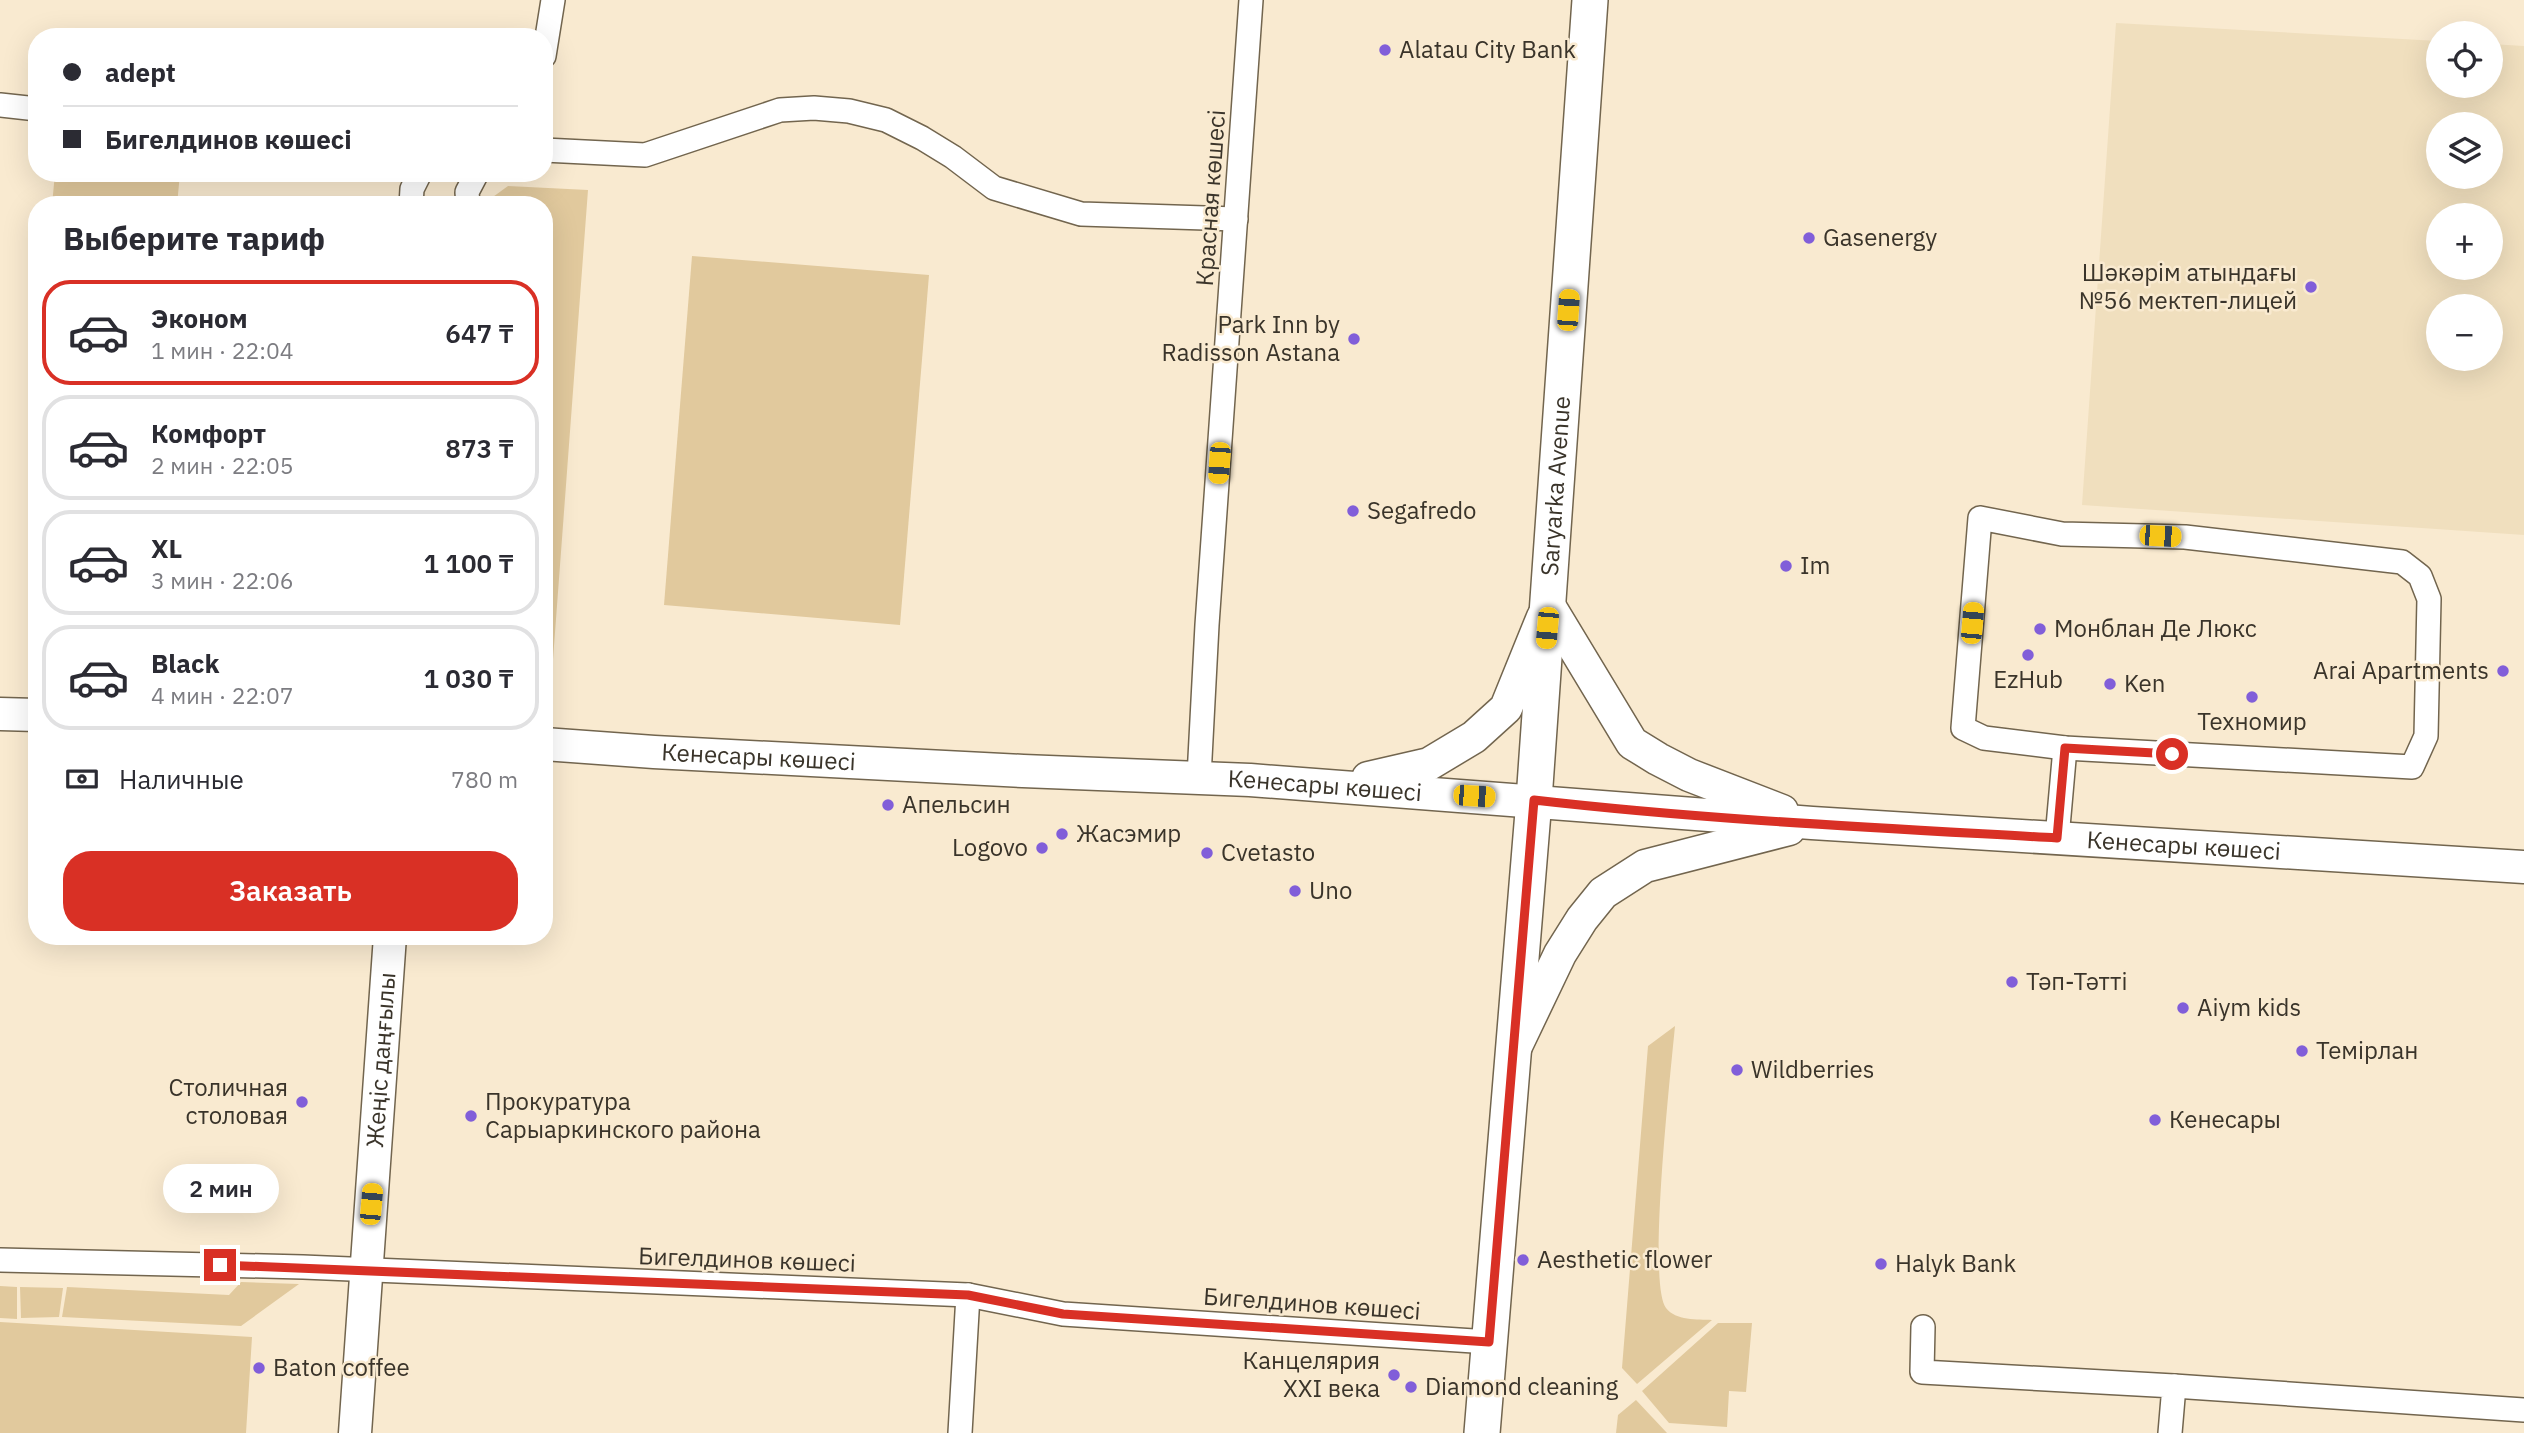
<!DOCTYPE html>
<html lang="ru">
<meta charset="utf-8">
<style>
body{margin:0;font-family:"IBM Plex Sans",sans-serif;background:#f2f2f3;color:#2b2b33;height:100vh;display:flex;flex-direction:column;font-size:26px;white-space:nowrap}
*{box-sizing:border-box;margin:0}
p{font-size:23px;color:#7c7c81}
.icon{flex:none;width:38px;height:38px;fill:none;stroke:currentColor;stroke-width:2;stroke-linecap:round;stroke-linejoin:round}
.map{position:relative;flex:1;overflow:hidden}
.side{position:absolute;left:28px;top:196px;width:525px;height:749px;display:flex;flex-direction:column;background:#fff;border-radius:28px;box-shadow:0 7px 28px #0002}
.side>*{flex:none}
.hud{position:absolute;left:28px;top:28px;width:525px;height:154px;border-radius:28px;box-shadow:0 7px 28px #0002;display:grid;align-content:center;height:154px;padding:0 35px;background:#fff}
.tools{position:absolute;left:2426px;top:21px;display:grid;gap:14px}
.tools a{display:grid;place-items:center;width:77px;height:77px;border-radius:50%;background:#fff;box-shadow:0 7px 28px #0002;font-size:35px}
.end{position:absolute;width:32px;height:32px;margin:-16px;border:9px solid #d93025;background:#fff;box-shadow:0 0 0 4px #fff}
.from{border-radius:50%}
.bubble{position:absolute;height:49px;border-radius:24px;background:#fff;box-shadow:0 7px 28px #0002;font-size:23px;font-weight:600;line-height:49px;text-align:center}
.car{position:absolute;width:21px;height:42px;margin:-21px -10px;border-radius:9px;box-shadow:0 0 5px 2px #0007;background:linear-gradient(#f5c518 24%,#345 0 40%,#f5c518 0 76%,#345 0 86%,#f5c518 0)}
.hud b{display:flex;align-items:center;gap:24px;height:66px;font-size:26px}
.hud b+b{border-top:2px solid #e1e1e2}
.hud i{width:18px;height:18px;background:#2b2b33}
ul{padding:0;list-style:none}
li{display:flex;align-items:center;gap:21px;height:105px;margin:0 14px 10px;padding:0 21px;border:4px solid #e1e1e2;border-radius:28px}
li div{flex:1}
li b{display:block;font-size:26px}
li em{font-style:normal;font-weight:600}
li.current{border-color:#d93025}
li>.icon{width:63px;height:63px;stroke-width:1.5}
h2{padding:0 35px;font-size:32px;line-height:84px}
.pay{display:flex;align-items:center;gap:18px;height:77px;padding:0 35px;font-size:26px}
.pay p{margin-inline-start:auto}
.cta{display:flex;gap:14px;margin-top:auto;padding:14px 35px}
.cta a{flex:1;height:80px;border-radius:28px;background:#d93025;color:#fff;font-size:28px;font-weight:600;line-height:80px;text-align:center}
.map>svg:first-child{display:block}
.built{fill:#f0dfbe;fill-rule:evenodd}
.green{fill:#e1c99d}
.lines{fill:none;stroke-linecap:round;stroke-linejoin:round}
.street-casing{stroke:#72654e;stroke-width:26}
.secondary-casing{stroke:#72654e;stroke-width:35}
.primary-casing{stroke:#72654e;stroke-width:38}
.street{stroke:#fff;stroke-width:23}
.secondary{stroke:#fff;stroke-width:32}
.primary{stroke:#fff;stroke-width:35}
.route{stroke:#d93025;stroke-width:9}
.poi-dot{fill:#815ed9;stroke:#f9ead0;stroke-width:2.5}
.labels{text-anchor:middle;stroke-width:5;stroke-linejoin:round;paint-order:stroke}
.poi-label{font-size:24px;fill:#3a342a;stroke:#f9ead0;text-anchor:start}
.street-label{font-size:24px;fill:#3a342a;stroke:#f9ead0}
</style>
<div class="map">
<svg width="2524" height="1433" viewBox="0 0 2524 1433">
<rect width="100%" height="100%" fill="#f9ead0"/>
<path class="built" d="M2116 23 2438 41V86H2490V44L2524 46V535L2082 505ZM2438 124H2490V177H2438ZM2438 215H2490V268H2438ZM2438 306H2490V359H2438Z"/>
<g class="green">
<polygon points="55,173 180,173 177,205 52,205"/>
<polygon points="508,186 588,190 551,686 544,685 544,205 486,205 486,202"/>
<polygon points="692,256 929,275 900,625 664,605"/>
<path d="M1675 1026C1671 1070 1647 1283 1666 1308 1676 1321 1697 1319 1712 1320L1637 1384 1622 1368 1648 1046Z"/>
<polygon points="241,1282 299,1284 241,1326 62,1317 67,1287 229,1295"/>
<polygon points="0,1286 17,1287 17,1319 0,1318"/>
<polygon points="20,1287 63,1288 59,1317 21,1318"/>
<polygon points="0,1322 252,1337 246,1433 0,1433"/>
<polygon points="1718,1323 1752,1323 1746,1392 1729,1391 1727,1427 1669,1423 1642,1391"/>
<polygon points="1636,1400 1667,1433 1616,1433 1618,1415"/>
</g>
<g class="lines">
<defs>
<g id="street">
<polyline points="544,56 553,0"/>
<polyline points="0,105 37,109"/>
<polyline points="544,150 645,155 780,110 814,108 849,111 886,120 922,138 953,157 994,188 1081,214 1236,219"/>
<polyline points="411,205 412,189 420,173"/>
<polyline points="468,205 467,192 477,173"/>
<polygon points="1980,518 2062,534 2185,537 2402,562 2420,576 2429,599 2426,736 2412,767 2065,748 1984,738 1963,728"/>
<polyline points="1199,777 1207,625 1251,0"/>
<polyline points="2057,838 2065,748"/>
<polyline points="0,1260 303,1267 968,1295 1063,1314 1489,1342"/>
<polyline points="1923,1327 1922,1372 2174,1386 2170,1433"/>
<polyline points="2174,1386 2524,1410"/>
<polyline points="960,1433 968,1295"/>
</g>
<g id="secondary">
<polyline points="1548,604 1632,743 1658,759 1689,775 1782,811"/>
<polyline points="0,714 37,715"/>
<path id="s1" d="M544 744 654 752 1023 771 1250 780 1812 823 2524 867"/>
<polyline points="1368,778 1429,764 1474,737 1506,708 1543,617"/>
<polyline points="1516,1046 1560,954 1582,919 1603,893 1645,866 1789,829"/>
<path id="s2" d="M355 1433 390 936"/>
</g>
<g id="primary">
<path id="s3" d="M1482 1433 1534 800 1590 0"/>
</g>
</defs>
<use href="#street" class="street-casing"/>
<use href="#secondary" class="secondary-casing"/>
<use href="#primary" class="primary-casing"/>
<use href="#street" class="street"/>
<use href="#secondary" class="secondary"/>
<use href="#primary" class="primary"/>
</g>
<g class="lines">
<path class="route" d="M220 1265 968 1295 1063 1314 1489 1342 1534 800C1707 820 1882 828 2057 838L2065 748 2172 754"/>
</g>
<g class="poi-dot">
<circle cx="1385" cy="50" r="7"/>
<circle cx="1809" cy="238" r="7"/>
<circle cx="2311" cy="287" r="7"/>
<circle cx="1354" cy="339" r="7"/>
<circle cx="1353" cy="511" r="7"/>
<circle cx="1786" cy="566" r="7"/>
<circle cx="2040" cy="629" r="7"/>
<circle cx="2028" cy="655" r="7"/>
<circle cx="2503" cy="671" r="7"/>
<circle cx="2110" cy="684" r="7"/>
<circle cx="2252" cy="697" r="7"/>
<circle cx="888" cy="805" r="7"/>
<circle cx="1062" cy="834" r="7"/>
<circle cx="1042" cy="848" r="7"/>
<circle cx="1207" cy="853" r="7"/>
<circle cx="1295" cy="891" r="7"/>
<circle cx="2012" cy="982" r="7"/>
<circle cx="2183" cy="1008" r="7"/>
<circle cx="2302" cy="1051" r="7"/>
<circle cx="1737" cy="1070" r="7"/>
<circle cx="302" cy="1102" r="7"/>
<circle cx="471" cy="1116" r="7"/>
<circle cx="2155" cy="1120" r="7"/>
<circle cx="1523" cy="1260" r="7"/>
<circle cx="1881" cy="1264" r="7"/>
<circle cx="259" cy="1368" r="7"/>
<circle cx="1394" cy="1375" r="7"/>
<circle cx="1411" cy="1387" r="7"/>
</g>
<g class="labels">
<g class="poi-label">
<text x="1399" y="58">Alatau City Bank</text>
<text x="1823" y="246">Gasenergy</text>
<text x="2297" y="281" text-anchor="end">Шәкәрім атындағы<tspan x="2297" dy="28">№56 мектеп-лицей</tspan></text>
<text x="1340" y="333" text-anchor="end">Park Inn by<tspan x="1340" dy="28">Radisson Astana</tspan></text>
<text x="1367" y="519">Segafredo</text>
<text x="1800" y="574">Im</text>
<text x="2054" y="637">Монблан Де Люкс</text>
<text x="2489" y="679" text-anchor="end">Arai Apartments</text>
<text x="2028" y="688" text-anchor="middle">EzHub</text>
<text x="2124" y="692">Ken</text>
<text x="2252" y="730" text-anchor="middle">Техномир</text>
<text x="902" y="813">Апельсин</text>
<text x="1076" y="842">Жасэмир</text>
<text x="1028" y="856" text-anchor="end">Logovo</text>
<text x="1221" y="861">Cvetasto</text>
<text x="1309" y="899">Uno</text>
<text x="2026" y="990">Тәп-Тәтті</text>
<text x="2197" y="1016">Aiym kids</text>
<text x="2316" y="1059">Темірлан</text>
<text x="1751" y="1078">Wildberries</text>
<text x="288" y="1096" text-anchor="end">Столичная<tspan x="288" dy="28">столовая</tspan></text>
<text x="485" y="1110">Прокуратура<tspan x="485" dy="28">Сарыаркинского района</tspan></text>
<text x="2169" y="1128">Кенесары</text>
<text x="1537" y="1268">Aesthetic flower</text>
<text x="1895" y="1272">Halyk Bank</text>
<text x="1380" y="1369" text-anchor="end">Канцелярия<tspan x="1380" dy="28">XXI века</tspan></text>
<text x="273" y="1376">Baton coffee</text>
<text x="1425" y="1395">Diamond cleaning</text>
</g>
<g class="street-label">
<text transform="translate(1211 198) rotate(-86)" y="8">Красная көшесі</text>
<text dy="8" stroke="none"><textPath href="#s3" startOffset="950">Saryarka Avenue</textPath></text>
<text dy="8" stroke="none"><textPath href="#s1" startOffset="215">Кенесары көшесі</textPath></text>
<text dy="8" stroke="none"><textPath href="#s1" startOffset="782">Кенесары көшесі</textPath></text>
<text dy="8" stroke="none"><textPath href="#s1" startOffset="1643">Кенесары көшесі</textPath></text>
<text dy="8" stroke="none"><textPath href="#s2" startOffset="374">Жеңіс даңғылы</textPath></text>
<text transform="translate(747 1260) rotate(2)" y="8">Бигелдинов көшесі</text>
<text transform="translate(1312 1304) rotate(4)" y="8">Бигелдинов көшесі</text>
</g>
</g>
</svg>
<div class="tools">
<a><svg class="icon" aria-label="locate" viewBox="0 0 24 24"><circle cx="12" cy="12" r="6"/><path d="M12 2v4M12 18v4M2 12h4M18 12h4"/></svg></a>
<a><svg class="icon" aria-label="layers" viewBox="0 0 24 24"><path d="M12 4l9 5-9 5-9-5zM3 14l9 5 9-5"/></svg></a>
<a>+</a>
<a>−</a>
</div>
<i class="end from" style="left:2172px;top:754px"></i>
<i class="end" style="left:220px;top:1265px"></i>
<div class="bubble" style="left:163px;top:1164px;width:116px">2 мин</div>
<i class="car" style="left:1568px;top:310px;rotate:4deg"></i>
<i class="car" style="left:1219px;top:463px;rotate:184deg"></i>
<i class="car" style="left:2160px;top:536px;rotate:93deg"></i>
<i class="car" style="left:1972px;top:623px;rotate:5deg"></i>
<i class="car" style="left:1547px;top:628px;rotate:185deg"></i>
<i class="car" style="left:1474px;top:796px;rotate:94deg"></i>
<i class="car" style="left:371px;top:1204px;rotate:5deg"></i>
<div class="hud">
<b><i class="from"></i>adept</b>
<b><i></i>Бигелдинов көшесі</b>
</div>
<section class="side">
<h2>Выберите тариф</h2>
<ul>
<li class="current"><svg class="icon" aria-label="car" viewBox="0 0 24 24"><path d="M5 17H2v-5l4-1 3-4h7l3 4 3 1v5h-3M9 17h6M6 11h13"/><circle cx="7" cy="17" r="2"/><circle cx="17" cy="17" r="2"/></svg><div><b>Эконом</b><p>1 мин · 22:04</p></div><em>647 ₸</em></li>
<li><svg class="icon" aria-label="car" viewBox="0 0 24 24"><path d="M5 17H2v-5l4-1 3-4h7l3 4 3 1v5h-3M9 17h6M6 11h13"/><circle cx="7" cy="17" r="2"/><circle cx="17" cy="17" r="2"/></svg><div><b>Комфорт</b><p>2 мин · 22:05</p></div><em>873 ₸</em></li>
<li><svg class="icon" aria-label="car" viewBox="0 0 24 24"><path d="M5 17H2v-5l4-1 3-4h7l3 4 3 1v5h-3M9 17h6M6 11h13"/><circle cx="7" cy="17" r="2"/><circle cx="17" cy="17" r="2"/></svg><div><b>XL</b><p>3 мин · 22:06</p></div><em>1 100 ₸</em></li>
<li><svg class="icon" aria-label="car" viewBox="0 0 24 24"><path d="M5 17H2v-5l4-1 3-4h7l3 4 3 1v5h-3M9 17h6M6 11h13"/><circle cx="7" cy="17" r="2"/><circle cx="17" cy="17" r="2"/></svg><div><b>Black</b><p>4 мин · 22:07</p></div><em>1 030 ₸</em></li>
</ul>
<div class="pay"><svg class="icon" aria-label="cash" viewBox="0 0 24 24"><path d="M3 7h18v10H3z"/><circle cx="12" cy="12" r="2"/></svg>Наличные<p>780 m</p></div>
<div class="cta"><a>Заказать</a></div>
</section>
</div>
